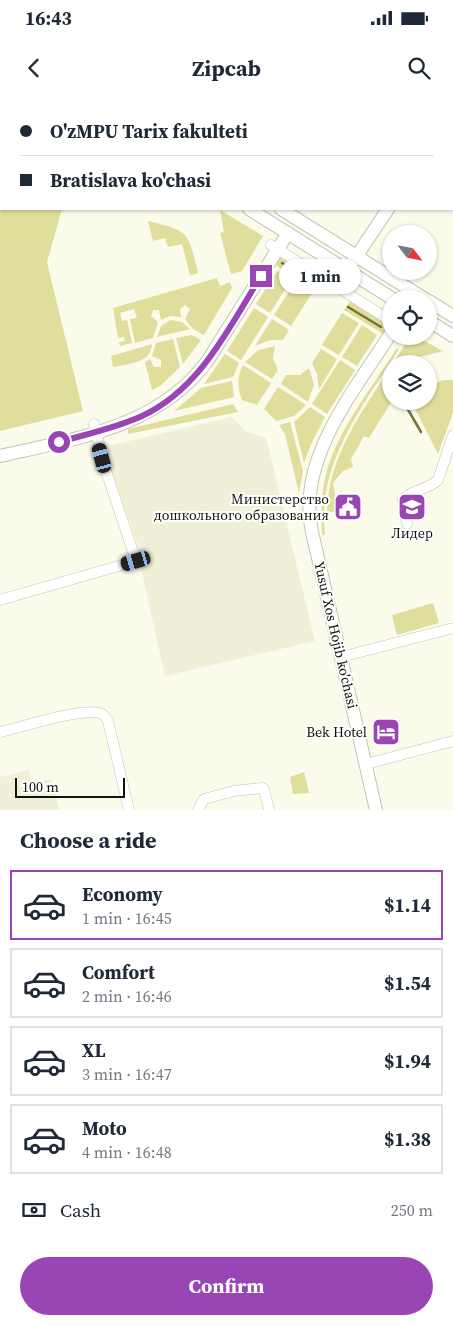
<!DOCTYPE html>
<meta charset="utf-8">
<style>
body{margin:0;font-family:"Source Serif 4",serif;background:#f2f2f3;color:#1f2937;height:100vh;display:flex;flex-direction:column;font-size:19px;white-space:nowrap}
*{box-sizing:border-box;margin:0}
p{font-size:16px;color:#747a83}
.icon{flex:none;width:28px;height:28px;fill:none;stroke:currentColor;stroke-width:2;stroke-linecap:round;stroke-linejoin:round}
.map{position:relative;height:710px;overflow:hidden}
.details{display:flex;flex-direction:column;background:#fff;flex:1}
.details>*{flex:none}
.top-card{position:absolute;left:0px;top:0px;width:454px;height:110px;box-shadow:0 1px 4px #0004;display:grid;align-content:center;height:110px;padding:0 20px;background:#fff}
.needle{width:32px;rotate:122deg}
.tools{position:absolute;left:382px;top:125px;display:grid;gap:10px}
.tools a{display:grid;place-items:center;width:55px;height:55px;border-radius:50%;background:#fff;box-shadow:0 1px 4px #0004;font-size:25px}
.scale{position:absolute;left:15px;bottom:12px;width:110px;box-sizing:border-box;padding-left:5px;border:2px solid #13130e;border-top:0;font-size:14px;line-height:18px;white-space:nowrap;color:#13130e;-webkit-text-stroke:4px #fff;paint-order:stroke}
.end{position:absolute;width:22px;height:22px;margin:-11px;border:6px solid #9946b4;background:#fff;box-shadow:0 0 0 2px #fff}
.from{border-radius:50%}
.bubble{position:absolute;height:35px;border-radius:18px;background:#fff;box-shadow:0 1px 4px #0004;font-size:16px;font-weight:700;line-height:35px;text-align:center}
.car{position:absolute;width:15px;height:30px;margin:-15px -8px;border-radius:6px;box-shadow:0 0 4px 1px #0007;background:linear-gradient(#222 24%,#8ab4d8 0 40%,#222 0 76%,#8ab4d8 0 86%,#222 0)}
.top-card b{display:flex;align-items:center;gap:18px;height:48px;font-size:19px}
.top-card b+b{border-top:1px solid #e0e1e3}
.top-card i{width:12px;height:12px;background:#1f2937}
ul{padding:0;list-style:none}
li{display:flex;align-items:center;gap:15px;height:70px;margin:0 10px 8px;padding:0 10px;border:2px solid #e0e1e3;border-radius:0px}
li div{flex:1}
li b{display:block;font-size:19px}
li em{font-style:normal;font-weight:700}
li.selected{border-color:#9946b4}
li>.icon{width:45px;height:45px;stroke-width:1.5}
h2{padding:0 20px;font-size:22px;line-height:60px}
.pay{display:flex;align-items:center;gap:12px;height:55px;padding:0 20px;font-size:19px}
.pay p{margin-inline-start:auto}
.action{display:flex;gap:10px;margin-top:auto;padding:10px 20px}
.action a{flex:1;height:58px;border-radius:30px;background:#9946b4;color:#fff;font-size:20px;font-weight:700;line-height:58px;text-align:center}
.status{display:flex;justify-content:space-between;align-items:center;height:35px;padding:0 25px;background:#fff;direction:ltr}
.status svg{height:14px;fill:currentColor}
header{display:flex;justify-content:space-between;align-items:center;height:65px;padding:0 20px;background:#fff;font-size:22px;font-weight:700}
.map>svg:first-child{display:block}
.built{fill:#f0f0d9}
.green{fill:#dfde9c}
.lines{fill:none;stroke-linecap:round;stroke-linejoin:round}
.stream{stroke:#777433;stroke-width:2.5}
.minor-casing{stroke:#c4c4b6;stroke-width:11}
.major-casing{stroke:#c4c4b6;stroke-width:14}
.minor{stroke:#fff;stroke-width:10}
.major{stroke:#fff;stroke-width:12}
.route{stroke:#9946b4;stroke-width:6}
.labels{text-anchor:middle;stroke-width:4;stroke-linejoin:round;paint-order:stroke}
.poi-label{font-size:14px;fill:#13130e;stroke:#fff;text-anchor:end}
.street-label{font-size:14px;fill:#13130e;stroke:#fff}
</style>
<div class="status"><b>16:43</b><svg viewBox="0 0 49 12"><path d="M0 12V9h3v3zM5 12V6h3v6zM10 12V3h3v9zM15 12V0h3v12zM26 1h20v11H26zM47 4h2v5h-2z"/></svg></div>
<header><svg class="icon" aria-label="back" viewBox="0 0 24 24"><path d="M15 5l-7 7 7 7"/></svg>Zipcab<svg class="icon" aria-label="search" viewBox="0 0 24 24"><circle cx="10" cy="10" r="6"/><path d="M15 15l6 6"/></svg></header>
<div class="map">
<svg width="453" height="710" viewBox="0 0 453 710">
<rect width="100%" height="100%" fill="#fbfbec"/>
<g class="built">
<polygon points="232,317 245,331 266,338 315,541 165,576 140,464 144,463 103,347"/>
<polygon points="29,670 31,684 51,679 59,710 0,710 0,677"/>
</g>
<g class="green">
<polygon points="0,54 1,109 62,109 47,162 83,311 0,331"/>
<polygon points="220,110 263,136 242,171 231,174 220,133 224,132"/>
<path d="M148 121C190 131 188 132 198 173L190 175 182 144 168 147 165 138 153 141Z"/>
<polygon points="279,158 283,158 314,178 308,187 274,164"/>
<polygon points="277,171 291,180 270,213 256,204"/>
<polygon points="217,178 220,186 230,182 232,188 204,235 193,229 185,219 190,209 185,205 180,209 181,217 170,216 161,220 159,210 153,210 151,216 158,222 153,238 135,243 130,219 137,218 134,209 120,213 122,221 127,220 132,243 120,246 119,242 125,241 124,237 118,238 113,208"/>
<polygon points="295,182 312,193 291,226 274,215"/>
<polygon points="351,200 387,223 389,229 385,235 344,210"/>
<polygon points="254,208 268,217 241,260 227,251"/>
<polygon points="342,213 359,223 339,255 322,245"/>
<polygon points="272,219 289,230 283,240 270,240 255,246"/>
<polygon points="171,220 182,222 190,229 157,237 161,226"/>
<polygon points="362,225 377,235 357,266 342,257"/>
<polygon points="192,235 201,240 183,264 176,238"/>
<polygon points="419,238 443,251 392,264 407,242"/>
<polygon points="173,239 180,267 160,286 152,290 145,262 150,259 154,267 161,267 161,260 152,256 156,243"/>
<path d="M152 244C152 263 127 264 113 267L111 256Z"/>
<polygon points="275,246 273,259 278,270 272,279 245,262 258,250"/>
<path d="M397 248 399 249C363 307 317 361 325 434L322 435C321 416 321 397 325 378 336 331 372 288 397 248Z"/>
<polygon points="321,249 337,259 319,289 317,274 312,263"/>
<polygon points="225,254 239,263 233,277 204,284"/>
<polygon points="340,260 355,270 327,314 312,304"/>
<path d="M243 265 271 283 257 305 242 300C237 288 237 277 243 265Z"/>
<polygon points="309,268 314,285 308,302 281,284 286,275 300,275"/>
<path d="M387 272 392 301 369 338 364 336 351 359 353 367 343 371 333 383 338 411 327 413C328 358 359 317 387 272Z"/>
<polygon points="444,280 453,280 453,313 438,354 411,301 429,301 429,286"/>
<polygon points="232,281 234,297 174,311 201,288"/>
<polygon points="278,287 306,305 294,316 276,321 264,309"/>
<polygon points="233,304 238,312 128,334 128,329"/>
<polygon points="310,307 325,317 312,342 304,363 294,322"/>
<polygon points="290,322 303,371 299,393 285,334 279,325"/>
<polygon points="433,503 439,523 397,535 392,515"/>
<polygon points="304,672 309,693 293,694 290,677"/>
</g>
<g class="lines">
<g class="stream">
<polyline points="282,163 310,182"/>
<polyline points="348,207 381,227"/>
<polyline points="391,272 391,274"/>
<polyline points="403,301 421,332"/>
</g>
<defs>
<g id="minor">
<polyline points="223,1 223,0"/>
<polyline points="271,145 391,221"/>
<path d="M407 424 403 400C410 390 428 390 438 380L453 335"/>
<polyline points="0,500 136,461 106,371 94,324"/>
<polyline points="341,557 453,528"/>
<path d="M0 632C23 627 79 608 100 613 104 614 105 617 108 621L129 710"/>
<polyline points="366,664 453,641"/>
<polyline points="198,710 204,699 234,691 262,688 264,689 269,710"/>
</g>
<g id="major">
<polyline points="447,1 447,0"/>
<polyline points="0,18 1,18"/>
<polyline points="0,35 1,36"/>
<polyline points="249,109 393,199"/>
<polyline points="281,109 425,199"/>
<polyline points="352,163 388,109"/>
<polyline points="429,201 453,216"/>
<polyline points="429,221 453,236"/>
<path d="M0 356C75 339 160 327 208 260L288 133"/>
<path d="M376 710 312 432C296 359 354 292 391 233"/>
</g>
</defs>
<use href="#minor" class="minor-casing"/>
<use href="#major" class="major-casing"/>
<use href="#minor" class="minor"/>
<use href="#major" class="major"/>
</g>
<g class="lines">
<path class="route" d="M59 342C87 334 116 328 142 316 200 289 229 228 261 176"/>
</g>
<defs>
<symbol id="civic-square" viewBox="-11 -11 22 22"><rect x="-9" y="-9" width="18" height="18" rx="4" fill="#9946b4" stroke="#fff"/><path d="M-.6-6.5H3V-4.5H.6V-3L4-1V1h2V6H-6V1h2V-1L-.6-3ZM-1.2 2.5V6h2.4V2.5Z" fill="#fff"/></symbol>
<symbol id="school-square" viewBox="-11 -11 22 22"><rect x="-9" y="-9" width="18" height="18" rx="4" fill="#9946b4" stroke="#fff"/><path d="M0-5L7-2L0 1L-7-2ZM-4 1L0 2.5L4 1V4Q0 6-4 4Z" fill="#fff"/></symbol>
<symbol id="hotel-square" viewBox="-11 -11 22 22"><rect x="-9" y="-9" width="18" height="18" rx="4" fill="#9946b4" stroke="#fff"/><path d="M-6-4.5h1.5V1H6V5H4.5V3h-9V5H-6ZM-4 0a1.8 1.8 0 1 1 3.6 0ZM.5 0V-2.5h3Q6-2.5 6 0Z" fill="#fff"/></symbol>
</defs>
<g fill-rule="evenodd">
<use href="#civic-square" x="332" y="391" width="32" height="32"/>
<use href="#school-square" x="396" y="391" width="32" height="32"/>
<use href="#hotel-square" x="370" y="616" width="32" height="32"/>
</g>
<g class="labels">
<g class="poi-label">
<text x="329" y="404">Министерство<tspan x="329" dy="16">дошкольного образования</tspan></text>
<text x="412" y="438" text-anchor="middle">Лидер</text>
<text x="367" y="637">Bek Hotel</text>
</g>
<g class="street-label">
<text transform="translate(336 535) rotate(77)" y="5">Yusuf Xos Hojib ko'chasi</text>
</g>
</g>
</svg>
<div class="tools">
<a><svg class="needle" viewBox="-14 -14 28 28"><path d="M0-13l5 13h-10z" fill="#e53935"/><path d="M0 13l5-13h-10z" fill="#747a83"/></svg></a>
<a><svg class="icon" aria-label="locate" viewBox="0 0 24 24"><circle cx="12" cy="12" r="6"/><path d="M12 2v4M12 18v4M2 12h4M18 12h4"/></svg></a>
<a><svg class="icon" aria-label="layers" viewBox="0 0 24 24"><path d="M12 4l9 5-9 5-9-5zM3 14l9 5 9-5"/></svg></a>
</div>
<div class="scale">100 m</div>
<i class="end from" style="left:59px;top:342px"></i>
<i class="end" style="left:261px;top:176px"></i>
<div class="bubble" style="left:279px;top:159px;width:82px">1 min</div>
<i class="car" style="left:102px;top:358px;rotate:345deg"></i>
<i class="car" style="left:136px;top:461px;rotate:254deg"></i>
<div class="top-card">
<b><i class="from"></i>O'zMPU Tarix fakulteti</b>
<b><i></i>Bratislava ko'chasi</b>
</div>
</div>
<section class="details">
<h2>Choose a ride</h2>
<ul>
<li class="selected"><svg class="icon" aria-label="car" viewBox="0 0 24 24"><path d="M5 17H2v-5l4-1 3-4h7l3 4 3 1v5h-3M9 17h6M6 11h13"/><circle cx="7" cy="17" r="2"/><circle cx="17" cy="17" r="2"/></svg><div><b>Economy</b><p>1 min · 16:45</p></div><em>$1.14</em></li>
<li><svg class="icon" aria-label="car" viewBox="0 0 24 24"><path d="M5 17H2v-5l4-1 3-4h7l3 4 3 1v5h-3M9 17h6M6 11h13"/><circle cx="7" cy="17" r="2"/><circle cx="17" cy="17" r="2"/></svg><div><b>Comfort</b><p>2 min · 16:46</p></div><em>$1.54</em></li>
<li><svg class="icon" aria-label="car" viewBox="0 0 24 24"><path d="M5 17H2v-5l4-1 3-4h7l3 4 3 1v5h-3M9 17h6M6 11h13"/><circle cx="7" cy="17" r="2"/><circle cx="17" cy="17" r="2"/></svg><div><b>XL</b><p>3 min · 16:47</p></div><em>$1.94</em></li>
<li><svg class="icon" aria-label="car" viewBox="0 0 24 24"><path d="M5 17H2v-5l4-1 3-4h7l3 4 3 1v5h-3M9 17h6M6 11h13"/><circle cx="7" cy="17" r="2"/><circle cx="17" cy="17" r="2"/></svg><div><b>Moto</b><p>4 min · 16:48</p></div><em>$1.38</em></li>
</ul>
<div class="pay"><svg class="icon" aria-label="cash" viewBox="0 0 24 24"><path d="M3 7h18v10H3z"/><circle cx="12" cy="12" r="2"/></svg>Cash<p>250 m</p></div>
<div class="action"><a>Confirm</a></div>
</section>
